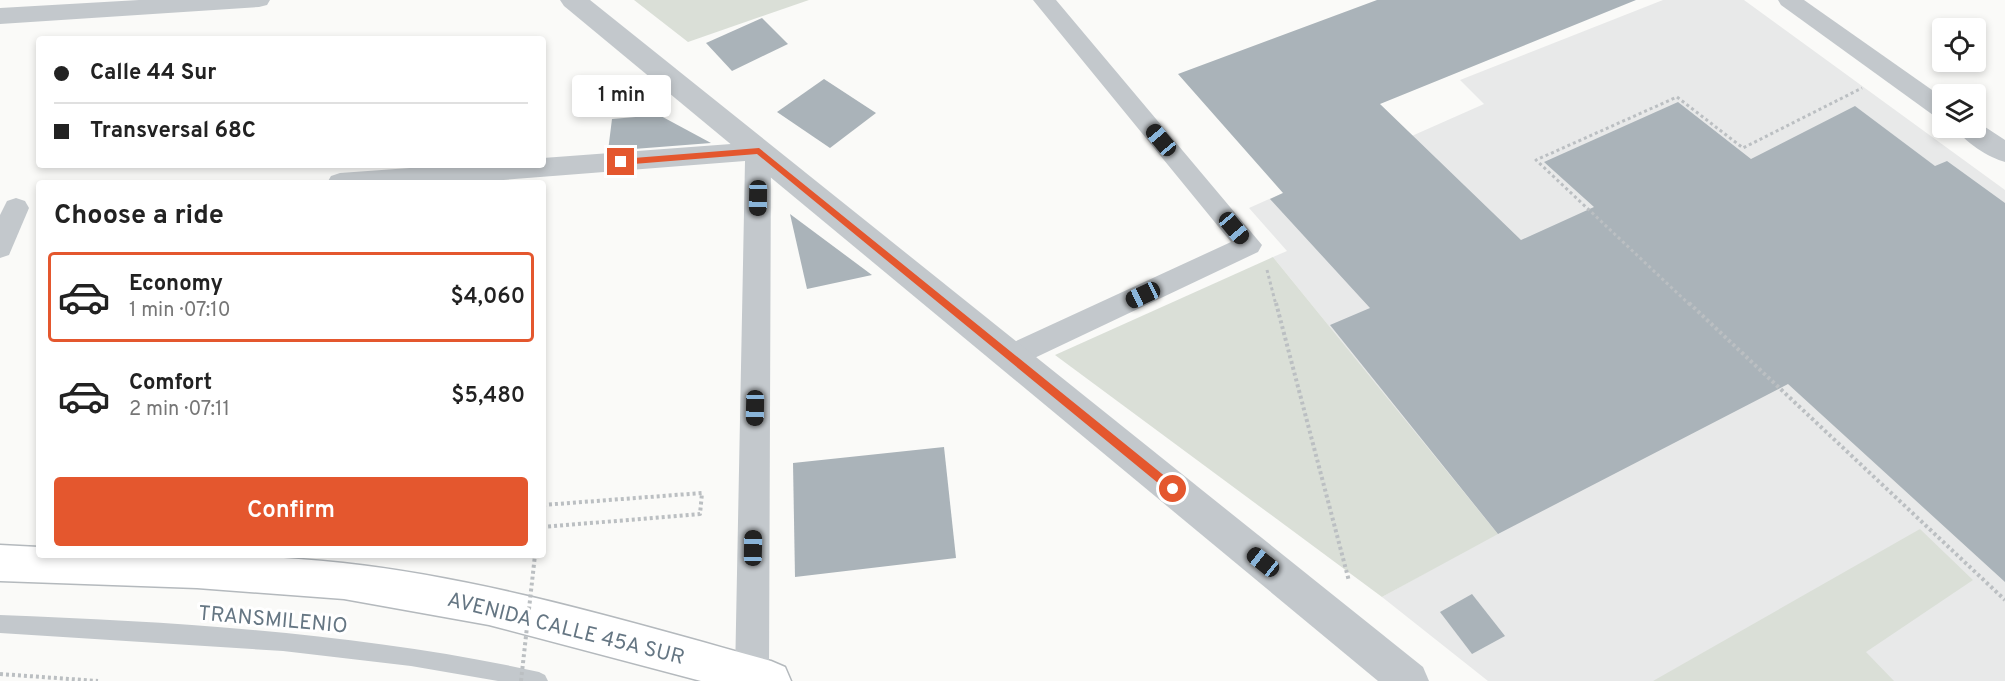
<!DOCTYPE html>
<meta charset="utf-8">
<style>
body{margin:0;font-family:Overpass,sans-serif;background:#f6f6f6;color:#222;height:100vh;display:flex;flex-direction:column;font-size:22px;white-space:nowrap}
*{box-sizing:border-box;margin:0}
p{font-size:20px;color:#767676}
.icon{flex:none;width:33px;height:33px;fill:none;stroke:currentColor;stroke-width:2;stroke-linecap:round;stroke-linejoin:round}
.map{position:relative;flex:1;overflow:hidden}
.side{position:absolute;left:36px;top:180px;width:510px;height:378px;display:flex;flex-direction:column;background:#fff;border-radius:6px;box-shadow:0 3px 9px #0003}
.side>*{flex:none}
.hud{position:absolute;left:36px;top:36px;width:510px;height:132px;border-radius:6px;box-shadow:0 3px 9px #0003;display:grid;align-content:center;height:132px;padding:0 18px;background:#fff}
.tools{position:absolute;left:1932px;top:18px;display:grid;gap:12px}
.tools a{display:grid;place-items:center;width:54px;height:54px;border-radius:6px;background:#fff;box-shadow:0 3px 9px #0003;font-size:30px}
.end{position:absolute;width:27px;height:27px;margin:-14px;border:8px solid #e4572e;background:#fff;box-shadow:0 0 0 3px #fff}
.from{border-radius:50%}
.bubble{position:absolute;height:42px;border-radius:6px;background:#fff;box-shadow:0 3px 9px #0003;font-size:20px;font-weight:600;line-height:42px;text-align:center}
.car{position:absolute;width:18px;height:36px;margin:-18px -9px;border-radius:8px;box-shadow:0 0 4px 2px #0007;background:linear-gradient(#222 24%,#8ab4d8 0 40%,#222 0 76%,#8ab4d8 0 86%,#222 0)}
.hud b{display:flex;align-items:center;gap:21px;height:57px;font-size:22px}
.hud b+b{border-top:2px solid #e0e0e0}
.hud i{width:15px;height:15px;background:#222}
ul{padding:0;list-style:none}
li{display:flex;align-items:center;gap:18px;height:90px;margin:0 12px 9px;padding:0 6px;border:3px solid transparent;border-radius:6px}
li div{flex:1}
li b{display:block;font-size:22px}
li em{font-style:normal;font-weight:600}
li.current{border-color:#e4572e}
li>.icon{width:54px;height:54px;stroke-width:1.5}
h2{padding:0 18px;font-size:27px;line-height:72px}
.action{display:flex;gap:12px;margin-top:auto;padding:12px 18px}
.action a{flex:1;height:69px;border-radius:6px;background:#e4572e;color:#fff;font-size:24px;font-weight:600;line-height:69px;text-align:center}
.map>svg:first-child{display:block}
.built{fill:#e8e9e9}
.green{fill:#dadfd7}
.building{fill:#aab3b9}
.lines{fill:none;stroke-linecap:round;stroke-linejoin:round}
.trunk-casing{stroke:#b4b9bd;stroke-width:3}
.path-far1{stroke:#bbbfc2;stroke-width:3;stroke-dasharray:3 3;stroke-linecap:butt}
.path{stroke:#bbbfc2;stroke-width:4;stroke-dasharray:3 3;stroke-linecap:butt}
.service{fill:#c3c8cc;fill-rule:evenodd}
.minor{fill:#c3c8cc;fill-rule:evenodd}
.tertiary{fill:#c3c8cc;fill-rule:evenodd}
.trunk{fill:#fff;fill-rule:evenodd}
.path-bridge{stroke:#bbbfc2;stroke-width:4;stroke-dasharray:3 3;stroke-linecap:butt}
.route{fill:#e4572e}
.labels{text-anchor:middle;stroke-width:6;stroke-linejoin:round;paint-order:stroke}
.street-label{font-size:21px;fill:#657683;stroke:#fff}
</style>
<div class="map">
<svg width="2005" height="681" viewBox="0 0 2005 681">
<rect width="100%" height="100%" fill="#fafaf8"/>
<polygon class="built" points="1663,0 1744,0 2005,190 2005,681 1488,681 1382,597 1497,533 1273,257 1287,251 1249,208 1484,104 1460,80"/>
<g class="green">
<polygon points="634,0 809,0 688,42"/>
<polygon points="1273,257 1498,534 1382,597 1055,355"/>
<polygon points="1920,529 1973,580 1866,652 1894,681 1653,681"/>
</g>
<g class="building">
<polygon points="1377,0 1636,0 1380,104 1521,240 1594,207 1544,162 1678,102 1751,159 1855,106 1935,166 1947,161 2005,203 2005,582 1788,384 1498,534 1330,325 1370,308 1270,199 1283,193 1178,74"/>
<polygon points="762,18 788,44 732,71 706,43"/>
<polygon points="824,79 876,113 830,148 777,112"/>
<polygon points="659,115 711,143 608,151 612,119"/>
<polygon points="790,214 872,275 807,289"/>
<polygon points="944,447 956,558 795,577 793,463"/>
<polygon points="1472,594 1505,636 1472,654 1440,612"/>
</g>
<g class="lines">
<defs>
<path id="trunk" d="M0 545 39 547V555C140 555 242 552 343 563 488 579 630 622 771 661L785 667 791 681H701L489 625 344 599 197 588 0 581Z"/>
</defs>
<use href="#trunk" class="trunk-casing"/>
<g class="path-far1">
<polyline points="1267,270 1276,305"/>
<polyline points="1690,305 1536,160 1677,97 1743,148 1862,88"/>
</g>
<g class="path">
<polyline points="1276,303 1349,581"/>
<polyline points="1689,303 2005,600"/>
<polyline points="543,505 702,493 700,514 543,527"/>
<polyline points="0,674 98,681"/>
</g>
<path class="service" d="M0 615C180 622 362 633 539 672L545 675 548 681H498L411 666 283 651 0 633Z"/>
<g class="minor">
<polygon points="139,0 270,0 267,5 259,7 0,24 0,8"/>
<polygon points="1033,0 1056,0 1262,245 1258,252 1011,369 1001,366 997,357 1001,348 1231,242"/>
<polygon points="1778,0 1804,0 1942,97 1942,118 1933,115 1781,5"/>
<path d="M1976 121 2005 140V162C1990 158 1963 142 1957 128H1976Z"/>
<polygon points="758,142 767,144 771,151 769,676 767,681 737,681 735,676 745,161 464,183 327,183 331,176 340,173 451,165 543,165 543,158"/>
<polygon points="16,198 25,201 29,208 9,255 0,258 0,215 7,201"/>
</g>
<polygon class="tertiary" points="560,0 590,0 1423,667 1429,681 1378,681 564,6"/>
<use href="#trunk" class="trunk"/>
<polyline class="path-bridge" points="521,681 535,555"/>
</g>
<polygon class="route" points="759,148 1177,486 1177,492 1169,492 757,154 621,165 617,162 621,159"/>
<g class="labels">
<g class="street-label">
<text transform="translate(273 619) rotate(5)" y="7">TRANSMILENIO</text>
<text transform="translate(566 628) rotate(14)" y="7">AVENIDA CALLE 45A SUR</text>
</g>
</g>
</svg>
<div class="tools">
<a><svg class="icon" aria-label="locate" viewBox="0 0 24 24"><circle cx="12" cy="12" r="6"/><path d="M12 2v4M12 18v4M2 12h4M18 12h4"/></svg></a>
<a><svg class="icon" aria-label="layers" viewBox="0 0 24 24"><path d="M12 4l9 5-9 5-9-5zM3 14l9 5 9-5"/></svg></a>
</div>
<i class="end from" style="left:1173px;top:489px"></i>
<i class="end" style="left:621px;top:162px"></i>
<div class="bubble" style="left:572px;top:75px;width:99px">1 min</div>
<i class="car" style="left:1161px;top:140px;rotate:320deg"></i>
<i class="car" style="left:758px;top:198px;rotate:181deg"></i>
<i class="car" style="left:1234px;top:228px;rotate:140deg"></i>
<i class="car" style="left:1143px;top:295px;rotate:245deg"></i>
<i class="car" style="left:755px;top:408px;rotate:181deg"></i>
<i class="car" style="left:753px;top:548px;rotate:1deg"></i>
<i class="car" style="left:1263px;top:562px;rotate:309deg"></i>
<div class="hud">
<b><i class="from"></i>Calle 44 Sur</b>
<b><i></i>Transversal 68C</b>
</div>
<section class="side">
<h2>Choose a ride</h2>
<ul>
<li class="current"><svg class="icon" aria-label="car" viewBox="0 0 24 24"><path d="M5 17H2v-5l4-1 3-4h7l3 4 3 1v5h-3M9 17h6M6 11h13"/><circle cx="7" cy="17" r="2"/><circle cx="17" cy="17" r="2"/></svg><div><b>Economy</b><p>1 min · 07:10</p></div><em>$4,060</em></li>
<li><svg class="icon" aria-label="car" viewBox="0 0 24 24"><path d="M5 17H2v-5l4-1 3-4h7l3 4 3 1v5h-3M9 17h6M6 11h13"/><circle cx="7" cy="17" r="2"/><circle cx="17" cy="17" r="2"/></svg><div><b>Comfort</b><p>2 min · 07:11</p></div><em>$5,480</em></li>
</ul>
<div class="action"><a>Confirm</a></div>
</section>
</div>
